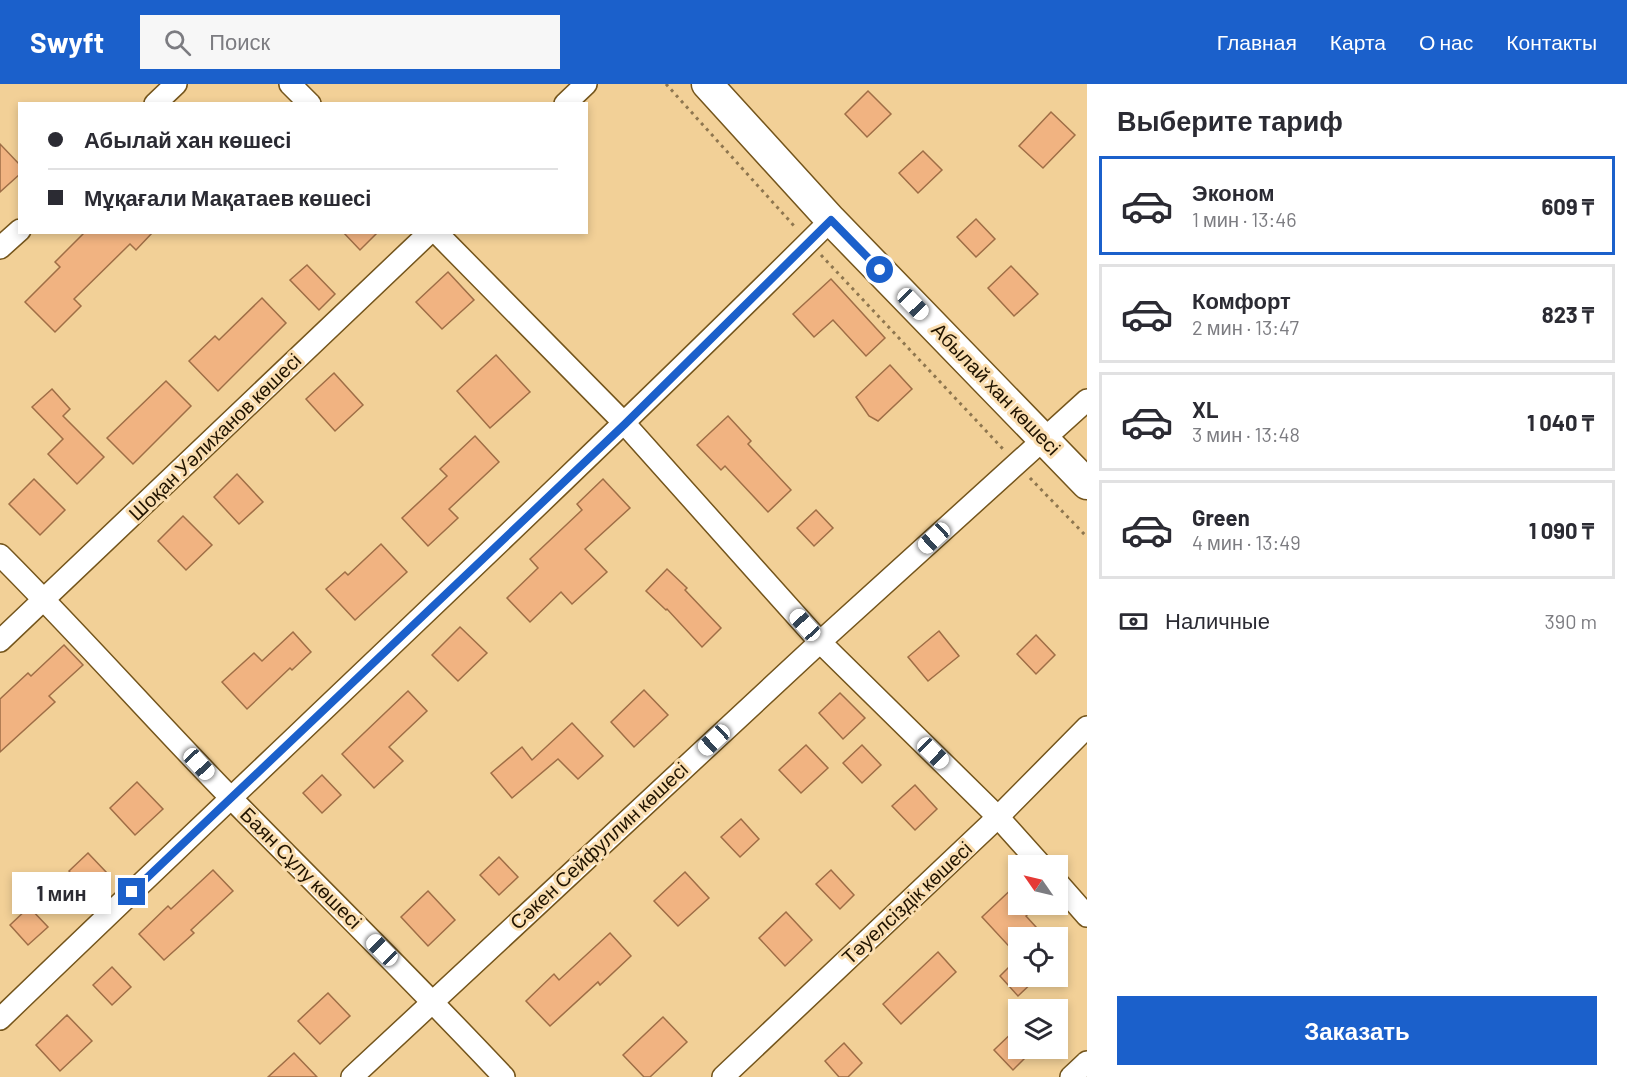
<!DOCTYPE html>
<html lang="ru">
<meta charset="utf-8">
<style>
body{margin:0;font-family:Barlow,sans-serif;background:#f7f7f7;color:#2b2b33;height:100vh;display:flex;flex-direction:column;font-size:22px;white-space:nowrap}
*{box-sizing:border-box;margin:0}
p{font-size:20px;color:#7c7c81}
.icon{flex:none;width:33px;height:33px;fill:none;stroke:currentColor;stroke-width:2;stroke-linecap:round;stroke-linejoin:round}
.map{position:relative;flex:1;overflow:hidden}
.panel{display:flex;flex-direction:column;background:#fff;width:540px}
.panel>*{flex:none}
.hud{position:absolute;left:18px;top:18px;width:570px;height:132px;border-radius:0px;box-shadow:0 3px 9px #0003;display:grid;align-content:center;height:132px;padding:0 30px;background:#fff}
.needle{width:39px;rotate:304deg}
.fabs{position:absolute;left:1008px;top:771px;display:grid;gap:12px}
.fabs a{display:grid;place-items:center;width:60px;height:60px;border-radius:0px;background:#fff;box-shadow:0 3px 9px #0003;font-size:30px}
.end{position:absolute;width:27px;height:27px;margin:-14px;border:8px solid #1b60cb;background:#fff;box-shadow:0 0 0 3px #fff}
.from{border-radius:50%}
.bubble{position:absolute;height:42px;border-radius:0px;background:#fff;box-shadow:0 3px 9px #0003;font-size:20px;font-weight:700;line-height:42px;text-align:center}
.car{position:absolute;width:18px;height:36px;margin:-18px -9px;border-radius:8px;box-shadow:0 0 4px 2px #0007;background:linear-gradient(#fff 24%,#345 0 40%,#fff 0 76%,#345 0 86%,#fff 0)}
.hud b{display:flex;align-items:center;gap:21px;height:57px;font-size:22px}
.hud b+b{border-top:2px solid #e1e1e2}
.hud i{width:15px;height:15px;background:#2b2b33}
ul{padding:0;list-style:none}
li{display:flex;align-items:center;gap:18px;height:99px;margin:0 12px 9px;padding:0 18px;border:3px solid #e1e1e2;border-radius:0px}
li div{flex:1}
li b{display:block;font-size:22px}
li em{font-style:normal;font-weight:700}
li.selected{border-color:#1b60cb}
li>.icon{width:54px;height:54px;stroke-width:1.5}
h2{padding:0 30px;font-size:27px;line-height:72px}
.pay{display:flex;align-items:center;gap:15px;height:66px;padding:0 30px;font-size:22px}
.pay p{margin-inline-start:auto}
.action{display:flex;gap:12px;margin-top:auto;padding:12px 30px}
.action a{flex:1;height:69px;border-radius:0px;background:#1b60cb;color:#fff;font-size:24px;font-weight:700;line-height:69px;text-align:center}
header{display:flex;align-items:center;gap:36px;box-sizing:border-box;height:84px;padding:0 30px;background:#1b60cb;color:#fff}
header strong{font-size:28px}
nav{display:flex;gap:33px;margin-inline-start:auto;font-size:21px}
.search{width:420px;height:54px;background:#f7f7f7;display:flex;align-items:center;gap:15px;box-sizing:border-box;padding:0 21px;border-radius:0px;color:#7c7c81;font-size:22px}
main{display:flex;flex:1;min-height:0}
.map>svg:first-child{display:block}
.building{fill:#f1b381;stroke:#9f6e46;stroke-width:1.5}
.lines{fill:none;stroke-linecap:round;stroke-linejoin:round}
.street-casing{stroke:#74551c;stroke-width:24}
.secondary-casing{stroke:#74551c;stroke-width:33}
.path{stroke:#8e764f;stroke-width:3;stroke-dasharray:3 4.5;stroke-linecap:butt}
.street{stroke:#fff;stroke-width:21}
.secondary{stroke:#fff;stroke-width:30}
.route{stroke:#1b60cb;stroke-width:8}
.labels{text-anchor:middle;stroke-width:6;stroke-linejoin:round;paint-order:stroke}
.street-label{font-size:20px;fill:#211400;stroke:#fadeb1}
</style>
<header>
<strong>Swyft</strong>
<div class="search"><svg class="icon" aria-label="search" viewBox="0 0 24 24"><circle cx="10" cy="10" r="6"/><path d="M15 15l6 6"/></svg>Поиск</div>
<nav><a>Главная</a><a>Карта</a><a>О нас</a><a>Контакты</a></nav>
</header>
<main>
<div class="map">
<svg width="1087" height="993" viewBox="0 0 1087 993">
<rect width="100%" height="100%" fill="#f2d097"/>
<g class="building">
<polygon points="868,7 891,30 867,53 845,30"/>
<polygon points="1051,28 1075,51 1043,84 1019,62"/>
<polygon points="0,60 20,81 20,90 0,108"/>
<polygon points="923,67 942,86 918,109 899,89"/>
<polygon points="976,135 995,155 976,173 957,153"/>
<polygon points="85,148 153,148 136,166 130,160 74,215 81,222 55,248 25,218 60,183 55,178"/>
<polygon points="343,148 378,148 360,166"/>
<polygon points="307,181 335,210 319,226 290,196"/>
<polygon points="1011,182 1038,210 1014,232 988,204"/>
<polygon points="448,188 474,216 442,245 416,218"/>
<polygon points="831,195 885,254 866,272 833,236 814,253 793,230"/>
<polygon points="262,214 286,239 218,307 189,277 215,252 219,256"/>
<polygon points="496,271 530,308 490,344 457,307"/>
<polygon points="890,281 912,305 878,337 869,332 856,313"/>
<polygon points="334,289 363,321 335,347 306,315"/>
<polygon points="166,297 191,322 133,380 107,354"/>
<polygon points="52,305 70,325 63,332 104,373 77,400 48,370 63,355 32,323"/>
<polygon points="728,332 751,357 748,360 791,406 768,428 725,382 721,386 697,361"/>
<polygon points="475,352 499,378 449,425 458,434 428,462 402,434 447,392 440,385"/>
<polygon points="237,390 263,418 239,440 214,413"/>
<polygon points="34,395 65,426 40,451 9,420"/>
<polygon points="603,395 630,424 585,465 607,488 572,520 561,508 530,538 507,514 538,484 530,475 582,426 577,420"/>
<polygon points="816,426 833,444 814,462 797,444"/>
<polygon points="183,432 212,461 186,486 158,457"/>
<polygon points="381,460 407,488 355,536 326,505 345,488 348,491"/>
<polygon points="667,485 687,504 685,506 721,544 702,563 667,525 666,526 646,507"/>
<polygon points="460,543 487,569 458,597 432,571"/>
<polygon points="939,547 959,572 928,597 908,573"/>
<polygon points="293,548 311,568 292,586 290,584 247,625 222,598 254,569 262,577"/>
<polygon points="1036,551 1055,571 1036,590 1017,570"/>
<polygon points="64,561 83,581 49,612 55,618 0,668 0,615 28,589 31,592"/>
<polygon points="644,606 668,631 634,663 611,638"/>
<polygon points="408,607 427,627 389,663 403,677 374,704 342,670"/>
<polygon points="840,609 865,634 843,655 819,629"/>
<polygon points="572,639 603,672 578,695 558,675 512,714 491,689 522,663 532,676"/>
<polygon points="806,661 828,684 801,709 779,686"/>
<polygon points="862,661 881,681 862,699 843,679"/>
<polygon points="322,691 341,711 322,729 303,709"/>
<polygon points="137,698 163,725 135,751 110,724"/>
<polygon points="915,701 937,725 915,746 892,722"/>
<polygon points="741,735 759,755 740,773 721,753"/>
<polygon points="88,769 107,789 87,807 69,787"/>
<polygon points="499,773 518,793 499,811 480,791"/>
<polygon points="213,786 233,807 191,846 194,849 164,876 139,850 168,822 171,825"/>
<polygon points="831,786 854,811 840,825 816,800"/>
<polygon points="685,788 709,814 678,842 654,817"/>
<polygon points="1018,799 1018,820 1039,820 1026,832 1046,854 1018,854 1018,872 982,833"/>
<polygon points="428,807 455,836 428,862 401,833"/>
<polygon points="29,823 48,843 28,861 10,841"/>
<polygon points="786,828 812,856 785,882 759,854"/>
<polygon points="610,849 631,872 600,901 598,898 550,942 526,917 554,890 559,896"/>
<polygon points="938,868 956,888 901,940 883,920"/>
<polygon points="1018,874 1018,892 1039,892 1018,912 1000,892"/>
<polygon points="112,883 131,903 112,921 93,901"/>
<polygon points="328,909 350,932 320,960 298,937"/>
<polygon points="67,931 92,957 60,987 36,961"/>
<polygon points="663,933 687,958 650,993 644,993 623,971"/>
<polygon points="1018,943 1018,964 1035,964 1013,986 994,966"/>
<polygon points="844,959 862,979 848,993 839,993 825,977"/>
<polygon points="294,969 317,993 268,993"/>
</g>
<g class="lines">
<defs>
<g id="street">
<polyline points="290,0 310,20"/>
<polyline points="155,20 176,0"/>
<polyline points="565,20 586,0"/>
<polyline points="436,148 625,340 820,558 998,733 1042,782"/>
<polyline points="0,164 20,146"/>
<path d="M0 471C79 550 153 634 231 714 322 807 415 898 504 993"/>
<polyline points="0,557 430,148"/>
<polyline points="1058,799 1087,832"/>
<path d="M0 935C277 668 558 407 831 136"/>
<polyline points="352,993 820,558 1087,316"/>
<polyline points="723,993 998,733 1087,643"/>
<polyline points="1071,993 1087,978"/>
</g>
<polyline id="secondary" points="707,0 831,136 1087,400"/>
</defs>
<use href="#street" class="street-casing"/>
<use href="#secondary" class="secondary-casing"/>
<g class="path">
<polyline points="666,0 796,144"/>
<polyline points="821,171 1003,365"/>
<polyline points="1030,394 1087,453"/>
</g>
<use href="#street" class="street"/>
<use href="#secondary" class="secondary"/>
</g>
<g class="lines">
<polyline class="route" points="132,808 625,340 831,136 880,186"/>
</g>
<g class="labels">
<g class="street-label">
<text transform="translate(996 305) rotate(46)" y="7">Абылай хан көшесі</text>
<text transform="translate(215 353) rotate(-44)" y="7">Шоқан Уәлиханов көшесі</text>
<text transform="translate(599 762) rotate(-43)" y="7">Сәкен Сейфуллин көшесі</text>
<text transform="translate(301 784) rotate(45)" y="7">Баян Сұлу көшесі</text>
<text transform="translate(907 819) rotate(-43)" y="7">Тәуелсіздік көшесі</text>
</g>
</g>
</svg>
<div class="fabs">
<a><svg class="needle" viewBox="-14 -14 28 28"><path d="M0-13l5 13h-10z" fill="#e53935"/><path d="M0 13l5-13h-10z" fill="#7c7c81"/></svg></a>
<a><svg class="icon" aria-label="locate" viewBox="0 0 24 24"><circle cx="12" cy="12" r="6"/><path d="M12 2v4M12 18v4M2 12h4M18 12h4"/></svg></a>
<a><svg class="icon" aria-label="layers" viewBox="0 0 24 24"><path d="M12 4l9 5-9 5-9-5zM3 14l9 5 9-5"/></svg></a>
</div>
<i class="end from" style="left:880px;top:186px"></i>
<i class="end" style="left:132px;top:808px"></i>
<div class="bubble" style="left:12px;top:788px;width:99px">1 мин</div>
<i class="car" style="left:913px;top:220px;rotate:136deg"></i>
<i class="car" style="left:934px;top:454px;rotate:227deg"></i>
<i class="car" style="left:805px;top:541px;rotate:318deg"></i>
<i class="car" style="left:714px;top:656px;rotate:227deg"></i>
<i class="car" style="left:933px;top:669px;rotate:134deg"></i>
<i class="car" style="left:199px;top:680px;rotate:137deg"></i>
<i class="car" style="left:382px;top:866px;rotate:315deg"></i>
<div class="hud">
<b><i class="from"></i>Абылай хан көшесі</b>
<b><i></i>Мұқағали Мақатаев көшесі</b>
</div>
</div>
<section class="panel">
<h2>Выберите тариф</h2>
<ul>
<li class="selected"><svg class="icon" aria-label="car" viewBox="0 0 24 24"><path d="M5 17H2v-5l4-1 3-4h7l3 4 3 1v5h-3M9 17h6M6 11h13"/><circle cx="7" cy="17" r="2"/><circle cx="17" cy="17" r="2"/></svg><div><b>Эконом</b><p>1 мин · 13:46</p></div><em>609 ₸</em></li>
<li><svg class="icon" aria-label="car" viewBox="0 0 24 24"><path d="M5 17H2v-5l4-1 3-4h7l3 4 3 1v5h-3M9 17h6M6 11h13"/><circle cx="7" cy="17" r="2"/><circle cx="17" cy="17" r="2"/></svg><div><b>Комфорт</b><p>2 мин · 13:47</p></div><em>823 ₸</em></li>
<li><svg class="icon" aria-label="car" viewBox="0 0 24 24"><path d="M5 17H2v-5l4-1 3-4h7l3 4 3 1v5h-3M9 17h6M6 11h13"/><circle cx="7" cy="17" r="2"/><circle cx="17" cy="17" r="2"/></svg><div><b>XL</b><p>3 мин · 13:48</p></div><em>1 040 ₸</em></li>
<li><svg class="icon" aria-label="car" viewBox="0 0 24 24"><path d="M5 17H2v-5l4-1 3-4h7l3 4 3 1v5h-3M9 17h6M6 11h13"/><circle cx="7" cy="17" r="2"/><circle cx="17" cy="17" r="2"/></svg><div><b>Green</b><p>4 мин · 13:49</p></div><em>1 090 ₸</em></li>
</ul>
<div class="pay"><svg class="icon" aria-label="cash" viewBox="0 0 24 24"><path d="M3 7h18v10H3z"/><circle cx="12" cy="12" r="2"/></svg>Наличные<p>390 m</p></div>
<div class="action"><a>Заказать</a></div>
</section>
</main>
